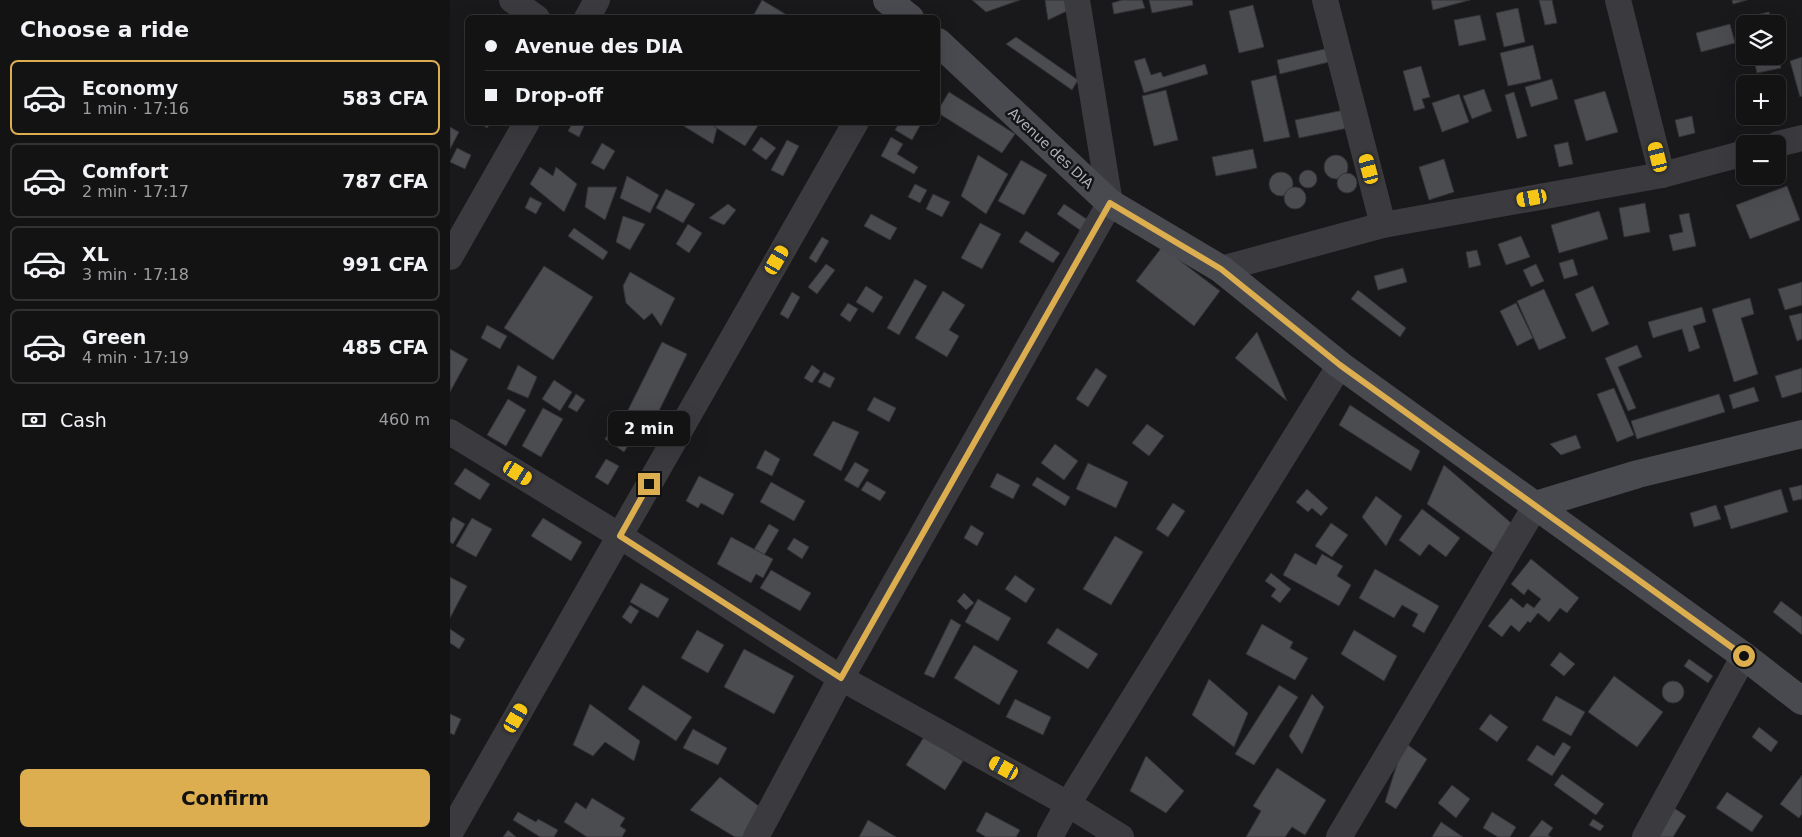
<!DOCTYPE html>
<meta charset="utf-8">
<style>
body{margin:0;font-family:"DejaVu Sans",sans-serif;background:#202022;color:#f1f3f6;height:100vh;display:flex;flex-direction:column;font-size:19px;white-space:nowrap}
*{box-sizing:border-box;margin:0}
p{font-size:16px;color:#9d9ea0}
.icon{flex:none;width:28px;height:28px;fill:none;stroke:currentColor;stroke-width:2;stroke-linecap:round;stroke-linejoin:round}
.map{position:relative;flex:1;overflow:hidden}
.drawer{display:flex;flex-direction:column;background:#131314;width:450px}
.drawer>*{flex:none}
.banner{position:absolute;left:15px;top:15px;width:475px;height:110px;border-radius:8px;box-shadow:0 5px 20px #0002,0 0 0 1px #323234;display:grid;align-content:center;height:110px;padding:0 20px;background:#131314}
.controls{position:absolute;left:1286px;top:15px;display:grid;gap:10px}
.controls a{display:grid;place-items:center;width:50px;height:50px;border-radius:8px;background:#131314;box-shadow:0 5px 20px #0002,0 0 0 1px #323234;font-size:25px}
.end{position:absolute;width:22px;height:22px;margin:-11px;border:6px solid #dcae50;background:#111;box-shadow:0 0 0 2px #111}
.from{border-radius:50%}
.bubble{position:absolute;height:35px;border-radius:8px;background:#131314;box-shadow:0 5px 20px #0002,0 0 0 1px #323234;font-size:16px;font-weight:800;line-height:35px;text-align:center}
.car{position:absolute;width:15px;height:30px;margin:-15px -8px;border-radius:6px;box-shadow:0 0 4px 1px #0007;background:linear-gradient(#f5c518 24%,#345 0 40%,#f5c518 0 76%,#345 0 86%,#f5c518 0)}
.banner b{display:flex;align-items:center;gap:18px;height:48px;font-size:19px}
.banner b+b{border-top:1px solid #323234}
.banner i{width:12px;height:12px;background:#f1f3f6}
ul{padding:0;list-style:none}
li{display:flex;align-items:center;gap:15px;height:75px;margin:0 10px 8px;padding:0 10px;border:2px solid #323234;border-radius:8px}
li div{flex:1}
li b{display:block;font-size:19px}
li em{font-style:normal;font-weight:800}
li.on{border-color:#dcae50}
li>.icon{width:45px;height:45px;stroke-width:1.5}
h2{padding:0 20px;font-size:22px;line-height:60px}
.pay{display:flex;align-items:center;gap:12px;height:55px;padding:0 20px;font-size:19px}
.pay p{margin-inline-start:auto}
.action{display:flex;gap:10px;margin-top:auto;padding:10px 20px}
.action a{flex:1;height:58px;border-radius:8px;background:#dcae50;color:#111;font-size:20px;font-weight:800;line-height:58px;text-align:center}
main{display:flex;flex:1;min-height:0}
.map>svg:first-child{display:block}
.building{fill:#4b4c50;stroke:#333337}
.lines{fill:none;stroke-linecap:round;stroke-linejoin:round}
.street{stroke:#3b3b3f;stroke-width:26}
.secondary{stroke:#494a4f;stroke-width:28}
.route{stroke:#dcae50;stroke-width:6}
.labels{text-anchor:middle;stroke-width:5;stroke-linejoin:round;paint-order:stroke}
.street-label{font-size:14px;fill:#adb1b9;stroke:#141416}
</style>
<main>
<section class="drawer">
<h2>Choose a ride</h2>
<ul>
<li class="on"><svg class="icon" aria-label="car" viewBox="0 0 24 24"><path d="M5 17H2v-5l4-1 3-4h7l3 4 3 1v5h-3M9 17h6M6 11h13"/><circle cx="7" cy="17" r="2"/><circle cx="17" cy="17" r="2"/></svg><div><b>Economy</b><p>1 min · 17:16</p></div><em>583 CFA</em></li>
<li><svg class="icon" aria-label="car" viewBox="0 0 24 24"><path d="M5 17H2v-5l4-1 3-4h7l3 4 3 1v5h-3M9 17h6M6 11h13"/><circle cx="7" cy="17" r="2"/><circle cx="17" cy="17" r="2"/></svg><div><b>Comfort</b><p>2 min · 17:17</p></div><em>787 CFA</em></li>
<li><svg class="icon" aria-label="car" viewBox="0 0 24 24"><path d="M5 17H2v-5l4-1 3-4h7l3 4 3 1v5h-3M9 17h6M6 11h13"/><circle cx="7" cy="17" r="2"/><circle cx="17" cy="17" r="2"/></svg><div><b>XL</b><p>3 min · 17:18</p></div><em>991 CFA</em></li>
<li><svg class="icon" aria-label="car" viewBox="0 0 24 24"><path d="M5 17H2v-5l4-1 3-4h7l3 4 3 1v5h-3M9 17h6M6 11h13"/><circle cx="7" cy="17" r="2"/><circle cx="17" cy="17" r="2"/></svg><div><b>Green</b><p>4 min · 17:19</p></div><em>485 CFA</em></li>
</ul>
<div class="pay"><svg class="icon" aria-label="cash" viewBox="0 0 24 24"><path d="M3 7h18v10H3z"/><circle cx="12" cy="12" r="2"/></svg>Cash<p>460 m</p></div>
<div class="action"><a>Confirm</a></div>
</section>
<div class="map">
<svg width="1352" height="837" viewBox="0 0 1352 837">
<rect width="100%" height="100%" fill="#19191b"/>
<g class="building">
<polygon points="312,0 342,18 302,18"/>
<polygon points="522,0 570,0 536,12"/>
<polygon points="595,0 614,0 619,10 598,20"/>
<polygon points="672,0 692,0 695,8 664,14 662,3"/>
<polygon points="699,0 742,0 743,5 702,13"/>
<polygon points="981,0 1020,0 983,10"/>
<polygon points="1089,0 1102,0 1107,23 1095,25"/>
<polygon points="1282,0 1297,0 1283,4"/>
<polygon points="803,5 814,47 789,53 779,11"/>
<polygon points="1068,8 1075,42 1054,47 1046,13"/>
<polygon points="1319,12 1322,24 1296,24 1294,18"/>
<polygon points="1030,15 1036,40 1009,46 1004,20"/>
<polygon points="1280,24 1285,43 1251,52 1246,33"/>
<polygon points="566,37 628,80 622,90 556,44"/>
<polygon points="1083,45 1091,79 1058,86 1050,53"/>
<polygon points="879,48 883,61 830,74 827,60"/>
<polygon points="1328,49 1331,68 1307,73 1303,56 1328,56"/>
<polygon points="1352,57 1352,96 1350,97 1340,61"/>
<polygon points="695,58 701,75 711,72 713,77 755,64 758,74 694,93 684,61"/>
<polygon points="971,66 980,97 972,99 975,108 964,111 953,71"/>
<polygon points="826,75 840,137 814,142 801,81"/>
<polygon points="1102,79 1108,99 1081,107 1075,87"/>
<polygon points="1034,89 1042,111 1022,119 1013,96"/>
<polygon points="716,90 728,140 704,146 692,96"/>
<polygon points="1155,91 1168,132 1136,141 1124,100"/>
<polygon points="499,92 565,134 552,153 488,113 488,110"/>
<polygon points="1064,92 1077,136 1067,139 1055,95"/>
<polygon points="1009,94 1019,122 992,132 982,103"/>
<polygon points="894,110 898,128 849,138 845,120"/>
<polygon points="1242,116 1245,133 1229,137 1225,120"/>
<polygon points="29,122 41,122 37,128"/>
<polygon points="123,122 136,122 129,137 118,131"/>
<polygon points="227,122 265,122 268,124 263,144"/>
<polygon points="257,122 306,122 309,124 295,146"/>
<polygon points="450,122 472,122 462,140 445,130"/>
<polygon points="0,127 9,132 0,149"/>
<polygon points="311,137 326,148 316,160 302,150"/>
<polygon points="441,137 453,144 447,154 468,167 464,174 431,156"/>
<polygon points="337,140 349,146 333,176 321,170"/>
<polygon points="1118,142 1123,164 1109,167 1104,145"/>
<polygon points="152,143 165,151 154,170 141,163"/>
<polygon points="7,148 21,155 15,169 0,162"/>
<polygon points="803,149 807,168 766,176 762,157"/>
<polygon points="528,155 558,174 536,214 511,196"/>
<circle cx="886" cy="167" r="12"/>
<polygon points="994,159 1004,192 979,200 969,167"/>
<polygon points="571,160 597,175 574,215 548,201"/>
<polygon points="90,167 103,176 106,167 127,184 114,212 80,184"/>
<circle cx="858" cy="179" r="9"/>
<circle cx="831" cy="184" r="12"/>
<circle cx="897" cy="183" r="10"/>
<polygon points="177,176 209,195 200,213 170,198"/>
<polygon points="465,184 477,190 470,203 458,197"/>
<polygon points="1337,186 1350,220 1300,239 1286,205"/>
<polygon points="138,187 167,187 155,220 135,207"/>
<circle cx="845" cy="198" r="11"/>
<polygon points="216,189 245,204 233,223 206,208"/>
<polygon points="483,194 500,202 492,217 476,209"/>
<polygon points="80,197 92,203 86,214 75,208"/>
<polygon points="1195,203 1200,232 1174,237 1169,208"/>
<polygon points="278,204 286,210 274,225 259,218"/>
<polygon points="614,204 641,222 634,233 607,214"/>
<polygon points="1149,211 1158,239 1109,253 1101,225"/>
<polygon points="1239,213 1246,246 1223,251 1219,235 1233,232 1229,215"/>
<polygon points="421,214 447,228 440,240 414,226"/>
<polygon points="173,216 195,224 180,250 166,242"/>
<polygon points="530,223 551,234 532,269 511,258"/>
<polygon points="238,224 252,233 239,253 226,244"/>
<polygon points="124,228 158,252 153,260 118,236"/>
<polygon points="576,231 610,253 603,263 569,242"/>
<polygon points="1071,236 1080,257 1056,265 1048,244"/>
<polygon points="372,237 379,241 366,263 359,258"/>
<polygon points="712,247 770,291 744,326 686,281"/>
<polygon points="1027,250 1031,265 1019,268 1016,252"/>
<polygon points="1123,259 1128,275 1114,279 1109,263"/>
<polygon points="376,264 385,270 367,294 358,287"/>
<polygon points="1086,264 1094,281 1081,287 1073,270"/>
<polygon points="94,266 143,297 103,360 54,328"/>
<polygon points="953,268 957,282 928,290 924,276"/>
<polygon points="180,272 225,298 211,326 202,313 194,320 176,303 173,286"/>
<polygon points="465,279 477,286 449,335 437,328"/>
<polygon points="1352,282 1352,305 1335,310 1328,289"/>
<polygon points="416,286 433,297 423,313 406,302"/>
<polygon points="1143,286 1159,324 1142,332 1125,294"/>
<polygon points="1094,289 1116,338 1089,350 1067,301"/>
<polygon points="908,290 956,328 950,337 901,299"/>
<polygon points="493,291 515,305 499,330 509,336 497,357 465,338"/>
<polygon points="342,292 350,297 338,319 330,314"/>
<polygon points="1300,298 1304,314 1291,318 1308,374 1284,382 1262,309"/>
<polygon points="398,303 408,309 400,322 390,315"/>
<polygon points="1066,303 1083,338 1067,346 1050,311"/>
<polygon points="1252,307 1256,322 1243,326 1250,348 1239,352 1232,329 1203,338 1198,322"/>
<polygon points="1352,313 1352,339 1347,341 1339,316"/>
<polygon points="37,325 57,336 50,349 31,338"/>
<polygon points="807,332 837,401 785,358"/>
<polygon points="212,342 237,354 203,423 178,410"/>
<polygon points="1187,345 1192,357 1168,367 1186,408 1178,411 1155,358"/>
<polygon points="0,349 18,359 0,392"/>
<polygon points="68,365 87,377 78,398 57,389"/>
<polygon points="362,365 370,371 362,383 354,378"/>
<polygon points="646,368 657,376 638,407 626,399"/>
<polygon points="1352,368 1352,392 1332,398 1325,376"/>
<polygon points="374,372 385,378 380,388 368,382"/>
<polygon points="104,380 122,392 110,411 92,399"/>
<polygon points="1304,387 1309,401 1283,409 1279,395"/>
<polygon points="1164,388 1184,435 1167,442 1147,394"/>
<polygon points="126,394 135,400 127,412 118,407"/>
<polygon points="1269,394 1275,412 1187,439 1181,421"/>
<polygon points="424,397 446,408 439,422 417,410"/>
<polygon points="58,399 76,410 56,446 37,435"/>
<polygon points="900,405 970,451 961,471 889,425"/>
<polygon points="93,408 113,419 91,457 72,446"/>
<polygon points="168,420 186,433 174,452 155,439"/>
<polygon points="383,421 409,432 391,471 363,455"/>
<polygon points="697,424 714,436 699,456 682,443"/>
<polygon points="1126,435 1131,448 1111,455 1100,444"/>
<polygon points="605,444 628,461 614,480 591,463"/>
<polygon points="315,450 330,459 322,476 306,468"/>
<polygon points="156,459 169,466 158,485 145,477"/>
<polygon points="405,462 419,470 408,488 394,480"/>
<polygon points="638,463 678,482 666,508 626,489"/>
<polygon points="994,465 1067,528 1049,557 977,504"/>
<polygon points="15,468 40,484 30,500 4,484"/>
<polygon points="547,473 570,485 563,499 540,487"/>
<polygon points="249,476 284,494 273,515 251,503 248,508 236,501"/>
<polygon points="587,477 620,497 615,506 582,485"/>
<polygon points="417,481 436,492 430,501 411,490"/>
<polygon points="321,482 355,501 344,521 310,502"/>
<polygon points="1352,485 1352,499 1343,501 1339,488"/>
<polygon points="857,489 878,508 871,516 862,508 858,512 846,502"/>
<polygon points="1331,489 1338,512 1281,529 1274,506"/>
<polygon points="926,496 952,516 936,546 912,517"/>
<polygon points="723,503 735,511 718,537 706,529"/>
<polygon points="1266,505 1271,519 1244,527 1240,513"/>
<polygon points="972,509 1010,538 996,557 979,544 970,556 949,540"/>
<polygon points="3,517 15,524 3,544 0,542 0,523"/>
<polygon points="22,518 42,529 26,557 6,546"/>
<polygon points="93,518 132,542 121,561 81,536"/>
<polygon points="881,523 898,535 882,557 865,546"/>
<polygon points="319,524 329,530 306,569 296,563"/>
<polygon points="521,525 534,533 527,546 514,538"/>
<polygon points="665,536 693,552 661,605 633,589"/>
<polygon points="281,537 323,559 313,578 306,574 301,583 267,564"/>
<polygon points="344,538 359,547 352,559 337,549"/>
<polygon points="845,553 866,565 872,554 893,566 887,576 901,585 889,606 833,575"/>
<polygon points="1081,559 1129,598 1117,613 1110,608 1099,622 1088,613 1080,623 1078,621 1069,632 1061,625 1052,637 1038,626 1061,598 1073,608 1077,603 1084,608 1091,599 1078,589 1074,595 1061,584"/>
<polygon points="925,569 989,606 974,633 962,626 968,614 952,605 944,618 909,598"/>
<polygon points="321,570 361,593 350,611 310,588"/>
<polygon points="821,573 841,589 830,603 821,596 826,589 815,581"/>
<polygon points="565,575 585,589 576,603 555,589"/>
<polygon points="0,577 17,586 0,618"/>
<polygon points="191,583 219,599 208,618 180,602"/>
<polygon points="514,593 524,603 516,610 507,601"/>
<polygon points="528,599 561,618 548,641 515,622"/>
<polygon points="1331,601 1352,617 1352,635 1323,612"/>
<polygon points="180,605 189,611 181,624 172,617"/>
<polygon points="501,619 511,625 484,678 474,674"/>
<polygon points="812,624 843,642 840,648 858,658 845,680 796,654"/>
<polygon points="607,628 648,654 638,669 597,643"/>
<polygon points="0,629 15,639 9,649 0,643"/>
<polygon points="247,630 274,645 258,673 231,658"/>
<polygon points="904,630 947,656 934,681 891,654"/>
<polygon points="524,645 568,671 549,705 504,678"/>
<polygon points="294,649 344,676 324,714 274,687"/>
<polygon points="1110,652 1125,664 1114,676 1100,665"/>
<polygon points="1239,659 1263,676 1258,683 1234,666"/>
<polygon points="1164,676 1213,712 1187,747 1138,712"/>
<polygon points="759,679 798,713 784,747 742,715"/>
<circle cx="1223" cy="692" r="11"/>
<polygon points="193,685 242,717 226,741 178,709"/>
<polygon points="829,685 848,697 804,765 785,754"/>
<polygon points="862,694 874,707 852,754 839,736"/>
<polygon points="1106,696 1135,712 1121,736 1092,720"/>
<polygon points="565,699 601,717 593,735 556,717"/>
<polygon points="140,704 190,741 184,761 155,742 143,756 123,745"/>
<polygon points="0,714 11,719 4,735 0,733"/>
<polygon points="1040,714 1058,727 1047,742 1029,729"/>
<polygon points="1309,727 1328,742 1321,752 1302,737"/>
<polygon points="243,729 277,748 268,765 233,748"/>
<polygon points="474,737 513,761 495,790 456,765"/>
<polygon points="954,742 977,759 946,809 935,802"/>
<polygon points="1113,742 1121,747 1102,776 1077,760 1087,745 1104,756"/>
<polygon points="696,756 734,791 716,813 680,791"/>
<polygon points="827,768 876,800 855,835 842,827 835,837 796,837 811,811 803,806"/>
<polygon points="1112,774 1154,804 1146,815 1104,785"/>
<polygon points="1352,775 1352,814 1349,818 1330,804"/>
<polygon points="270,777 318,813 303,837 285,837 240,810"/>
<polygon points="1002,785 1020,799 1006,818 988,803"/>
<polygon points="1277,792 1313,816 1302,832 1266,808"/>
<polygon points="142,798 175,818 170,826 176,830 172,837 137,837 114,822 126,802 136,809"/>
<polygon points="1221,806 1236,816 1223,837 1201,837"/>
<polygon points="68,812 86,822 88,819 108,830 104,837 90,837 63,820"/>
<polygon points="536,812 570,830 566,837 536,837 526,831"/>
<polygon points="1042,812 1066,827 1060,837 1048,837 1033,828"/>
<polygon points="1143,819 1154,826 1150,831 1139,825"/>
<polygon points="418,820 446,837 409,837"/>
<polygon points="1092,820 1103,828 1098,835 1101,837 1079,837"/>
<polygon points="991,822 1013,837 982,837"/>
<polygon points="58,830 66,837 53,837"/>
</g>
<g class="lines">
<g class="street">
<polyline points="62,0 87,18"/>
<polyline points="875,0 933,225"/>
<polyline points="1168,0 1212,175"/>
<polyline points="137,18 147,0"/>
<polyline points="1328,144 1352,138"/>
<polyline points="0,257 77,122"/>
<polyline points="771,269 933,225 1212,175 1295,153"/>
<polyline points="0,432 170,536 391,678 618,804 671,837"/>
<polyline points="0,833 406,122"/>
<polyline points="306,837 391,678 660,203 627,0"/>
<polyline points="600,837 618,804 890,365"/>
<polyline points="889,837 1086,505"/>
<polyline points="1195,837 1294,656"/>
</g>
<g class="secondary">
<polyline points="437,0 460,18"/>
<polyline points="488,42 660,203 771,269 890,365 1294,656 1352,701"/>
<polyline points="1086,505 1188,474 1352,434"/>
</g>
</g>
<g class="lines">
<polyline class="route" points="199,484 170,536 391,678 660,203 771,269 890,365 1294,656"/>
</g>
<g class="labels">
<g class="street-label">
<text transform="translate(601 148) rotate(43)" y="5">Avenue des DIA</text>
</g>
</g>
</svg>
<div class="controls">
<a><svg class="icon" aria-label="layers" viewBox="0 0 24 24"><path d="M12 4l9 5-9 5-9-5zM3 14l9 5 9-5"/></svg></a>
<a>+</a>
<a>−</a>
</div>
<i class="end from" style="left:1294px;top:656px"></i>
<i class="end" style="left:199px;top:484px"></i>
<div class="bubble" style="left:158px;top:411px;width:82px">2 min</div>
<i class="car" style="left:1208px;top:157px;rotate:346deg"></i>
<i class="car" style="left:919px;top:169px;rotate:345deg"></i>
<i class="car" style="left:1082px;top:198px;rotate:260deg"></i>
<i class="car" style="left:327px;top:260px;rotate:30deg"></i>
<i class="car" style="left:68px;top:473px;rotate:122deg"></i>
<i class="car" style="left:66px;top:718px;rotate:30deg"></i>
<i class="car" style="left:554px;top:768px;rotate:299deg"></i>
<div class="banner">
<b><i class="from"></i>Avenue des DIA</b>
<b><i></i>Drop-off</b>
</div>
</div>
</main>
